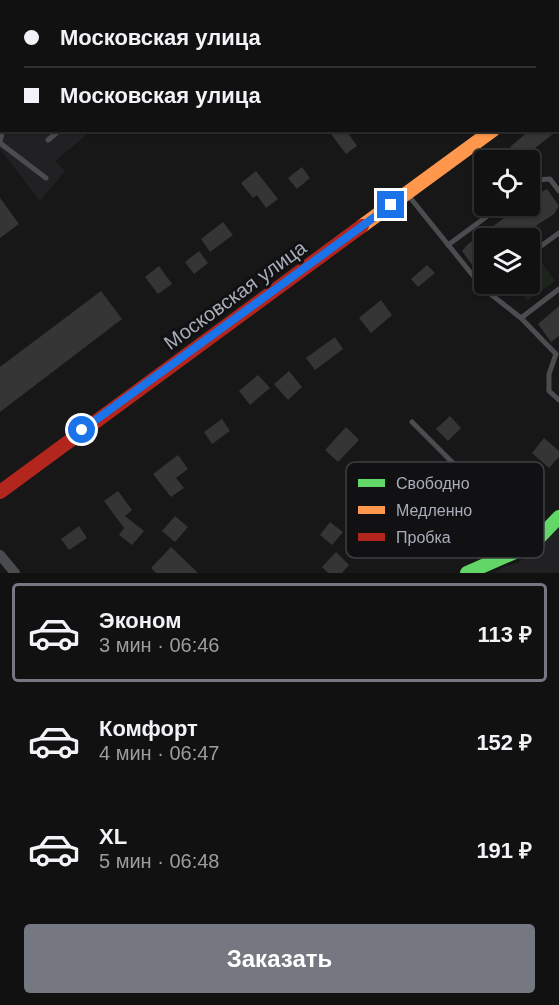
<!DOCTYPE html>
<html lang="ru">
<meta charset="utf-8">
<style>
body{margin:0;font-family:Arial,sans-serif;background:#1e1f1f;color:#f1f3f6;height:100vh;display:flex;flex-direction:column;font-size:22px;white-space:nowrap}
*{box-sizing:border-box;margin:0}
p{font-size:20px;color:#9c9d9f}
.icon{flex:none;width:33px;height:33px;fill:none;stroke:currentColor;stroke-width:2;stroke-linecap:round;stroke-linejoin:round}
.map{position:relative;height:573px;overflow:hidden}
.drawer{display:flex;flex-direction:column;background:#111;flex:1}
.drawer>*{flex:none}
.banner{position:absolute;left:0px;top:0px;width:560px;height:132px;box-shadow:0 2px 4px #0004,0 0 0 2px #303131;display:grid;align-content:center;height:132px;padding:0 24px;background:#111}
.tools{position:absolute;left:474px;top:150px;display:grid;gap:12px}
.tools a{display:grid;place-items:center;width:66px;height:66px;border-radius:6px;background:#111;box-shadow:0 2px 4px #0004,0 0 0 2px #303131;font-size:30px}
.end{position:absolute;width:27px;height:27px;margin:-14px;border:8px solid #1a73e8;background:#fff;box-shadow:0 0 0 3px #fff}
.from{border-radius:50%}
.banner b{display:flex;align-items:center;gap:21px;height:57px;font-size:22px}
.banner b+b{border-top:2px solid #303131}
.banner i{width:15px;height:15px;background:#f1f3f6}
ul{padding:10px 0 0;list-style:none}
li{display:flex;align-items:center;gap:18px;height:99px;margin:0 12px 9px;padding:0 12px;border:3px solid transparent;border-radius:6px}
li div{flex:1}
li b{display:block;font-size:22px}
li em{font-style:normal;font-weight:700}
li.on{border-color:#757880}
li>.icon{width:54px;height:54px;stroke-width:1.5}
.button{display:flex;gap:12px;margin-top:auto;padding:12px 24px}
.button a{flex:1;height:69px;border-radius:6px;background:#757880;color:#fff;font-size:24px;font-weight:700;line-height:69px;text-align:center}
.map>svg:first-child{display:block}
.built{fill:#212123}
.green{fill:#1d241e}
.building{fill:#353536}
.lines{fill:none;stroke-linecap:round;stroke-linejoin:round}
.lane{stroke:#4b4c50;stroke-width:5}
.street{stroke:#4b4c50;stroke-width:10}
.fast{stroke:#63d668;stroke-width:14}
.slow{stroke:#ff974d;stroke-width:14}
.jam{stroke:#b3261e;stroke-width:14}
.route{stroke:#1a73e8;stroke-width:8}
.labels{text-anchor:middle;stroke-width:6;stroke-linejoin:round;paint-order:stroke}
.street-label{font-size:20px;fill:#a8adb8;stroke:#111113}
.key{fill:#111113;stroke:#3e4045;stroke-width:1.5}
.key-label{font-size:16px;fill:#a8adb8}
</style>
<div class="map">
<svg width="559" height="573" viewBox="0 0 559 573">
<rect width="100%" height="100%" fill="#171717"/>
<g class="built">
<polygon points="20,0 323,0 17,2"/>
<polygon points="1,8 2,130 91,131 55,161 65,171 40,201 0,149"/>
<polygon points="559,529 559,573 493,573 505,566 518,563"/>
</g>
<polygon class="green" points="537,256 555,281 527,301 515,284 530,284 530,261"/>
<g class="building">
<polygon points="328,130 346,130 357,146 346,154"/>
<polygon points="530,130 558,130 520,160 510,147"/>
<polygon points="302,167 310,178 297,189 288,178"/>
<polygon points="256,171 278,199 266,208 257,195 253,198 241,183"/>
<polygon points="547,189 559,206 554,214 517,238 484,238 484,262 475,269 462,251 468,244 521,206 530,206 530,199"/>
<polygon points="0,198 19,224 0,238"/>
<polygon points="223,222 233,235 210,252 201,239"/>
<polygon points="199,251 208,263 194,274 185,262"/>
<polygon points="427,265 435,273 418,287 411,279"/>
<polygon points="159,266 172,284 158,294 145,277"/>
<polygon points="101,291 122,319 0,412 0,367"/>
<polygon points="381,300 392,315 371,333 359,318"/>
<polygon points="559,306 559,336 551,342 538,324"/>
<polygon points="335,337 343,349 315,370 306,358"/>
<polygon points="289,371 302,387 288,400 274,384"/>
<polygon points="258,375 270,388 250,405 239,391"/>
<polygon points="450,416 461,428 448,441 436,429"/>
<polygon points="222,419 230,431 212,444 204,432"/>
<polygon points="346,427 359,440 338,462 325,450"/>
<polygon points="544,438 559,451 559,457 549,468 532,453"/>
<polygon points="178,455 188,469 176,478 184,488 171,497 153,474"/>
<polygon points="118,491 132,510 125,516 144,531 132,545 119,535 124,528 104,501"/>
<polygon points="175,516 188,527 175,542 162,531"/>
<polygon points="330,522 343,532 332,545 320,535"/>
<polygon points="79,526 87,538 69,550 61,539"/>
<polygon points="171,547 198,573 156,573 151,568"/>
<polygon points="336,552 349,565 342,573 328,573 322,567"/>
</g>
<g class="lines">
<g class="lane">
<polyline points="83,0 83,2"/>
<polyline points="371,0 373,2"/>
<polyline points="68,2 71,0"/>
<polyline points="212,2 225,0"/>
<polyline points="271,2 273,0"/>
<polyline points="384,2 384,0"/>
<polyline points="0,30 2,29"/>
<polyline points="558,42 559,42"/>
<polyline points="0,78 2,77"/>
<polyline points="48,140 60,130"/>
<polyline points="0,141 3,130"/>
<polyline points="0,143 46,178"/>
<polyline points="530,184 536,180 550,179 559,191"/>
<polyline points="408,195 483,288 521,318 556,354 549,374 549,391 559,400"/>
<polyline points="448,245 501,206"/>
<polyline points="530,254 559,233"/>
<polyline points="521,318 559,289"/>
<polyline points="412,422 532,542"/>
</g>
<polyline class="street" points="0,555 15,573"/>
<polyline class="fast" points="467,573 533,544 559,517"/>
<polyline class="slow" points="362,226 493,130"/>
<g class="jam">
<polyline points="558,84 559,83"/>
<polyline points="0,492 362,226"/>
</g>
</g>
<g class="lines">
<polyline class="route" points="82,430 391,205"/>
</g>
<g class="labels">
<g class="street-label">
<text transform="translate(235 295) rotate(-36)" y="7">Московская улица</text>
</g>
</g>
<rect x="346" y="462" width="198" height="96" rx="9" class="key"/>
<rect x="358" y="479" width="27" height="8" fill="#63d668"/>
<rect x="358" y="506" width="27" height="8" fill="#ff974d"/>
<rect x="358" y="533" width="27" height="8" fill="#b3261e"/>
<g class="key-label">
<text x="396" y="489">Свободно</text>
<text x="396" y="516">Медленно</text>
<text x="396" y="543">Пробка</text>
</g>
</svg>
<div class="tools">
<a><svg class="icon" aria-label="locate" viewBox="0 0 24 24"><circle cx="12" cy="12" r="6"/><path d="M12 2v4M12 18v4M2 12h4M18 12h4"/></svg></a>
<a><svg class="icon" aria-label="layers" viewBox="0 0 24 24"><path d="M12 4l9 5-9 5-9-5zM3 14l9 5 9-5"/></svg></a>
</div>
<i class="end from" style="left:82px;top:430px"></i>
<i class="end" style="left:391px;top:205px"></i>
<div class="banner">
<b><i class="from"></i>Московская улица</b>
<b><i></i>Московская улица</b>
</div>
</div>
<section class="drawer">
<ul>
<li class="on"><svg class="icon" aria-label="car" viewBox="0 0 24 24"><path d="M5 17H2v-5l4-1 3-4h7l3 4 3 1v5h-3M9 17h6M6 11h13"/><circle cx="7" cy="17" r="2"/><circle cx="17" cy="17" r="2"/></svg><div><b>Эконом</b><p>3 мин · 06:46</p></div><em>113 ₽</em></li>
<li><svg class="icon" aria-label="car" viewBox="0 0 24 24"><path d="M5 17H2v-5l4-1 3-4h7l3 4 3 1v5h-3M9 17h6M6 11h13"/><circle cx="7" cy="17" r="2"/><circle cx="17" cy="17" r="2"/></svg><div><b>Комфорт</b><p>4 мин · 06:47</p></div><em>152 ₽</em></li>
<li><svg class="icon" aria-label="car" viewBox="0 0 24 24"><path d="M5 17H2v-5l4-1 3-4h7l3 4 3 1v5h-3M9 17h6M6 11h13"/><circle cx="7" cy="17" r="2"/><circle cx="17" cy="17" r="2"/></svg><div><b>XL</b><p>5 мин · 06:48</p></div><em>191 ₽</em></li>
</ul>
<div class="button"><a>Заказать</a></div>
</section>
